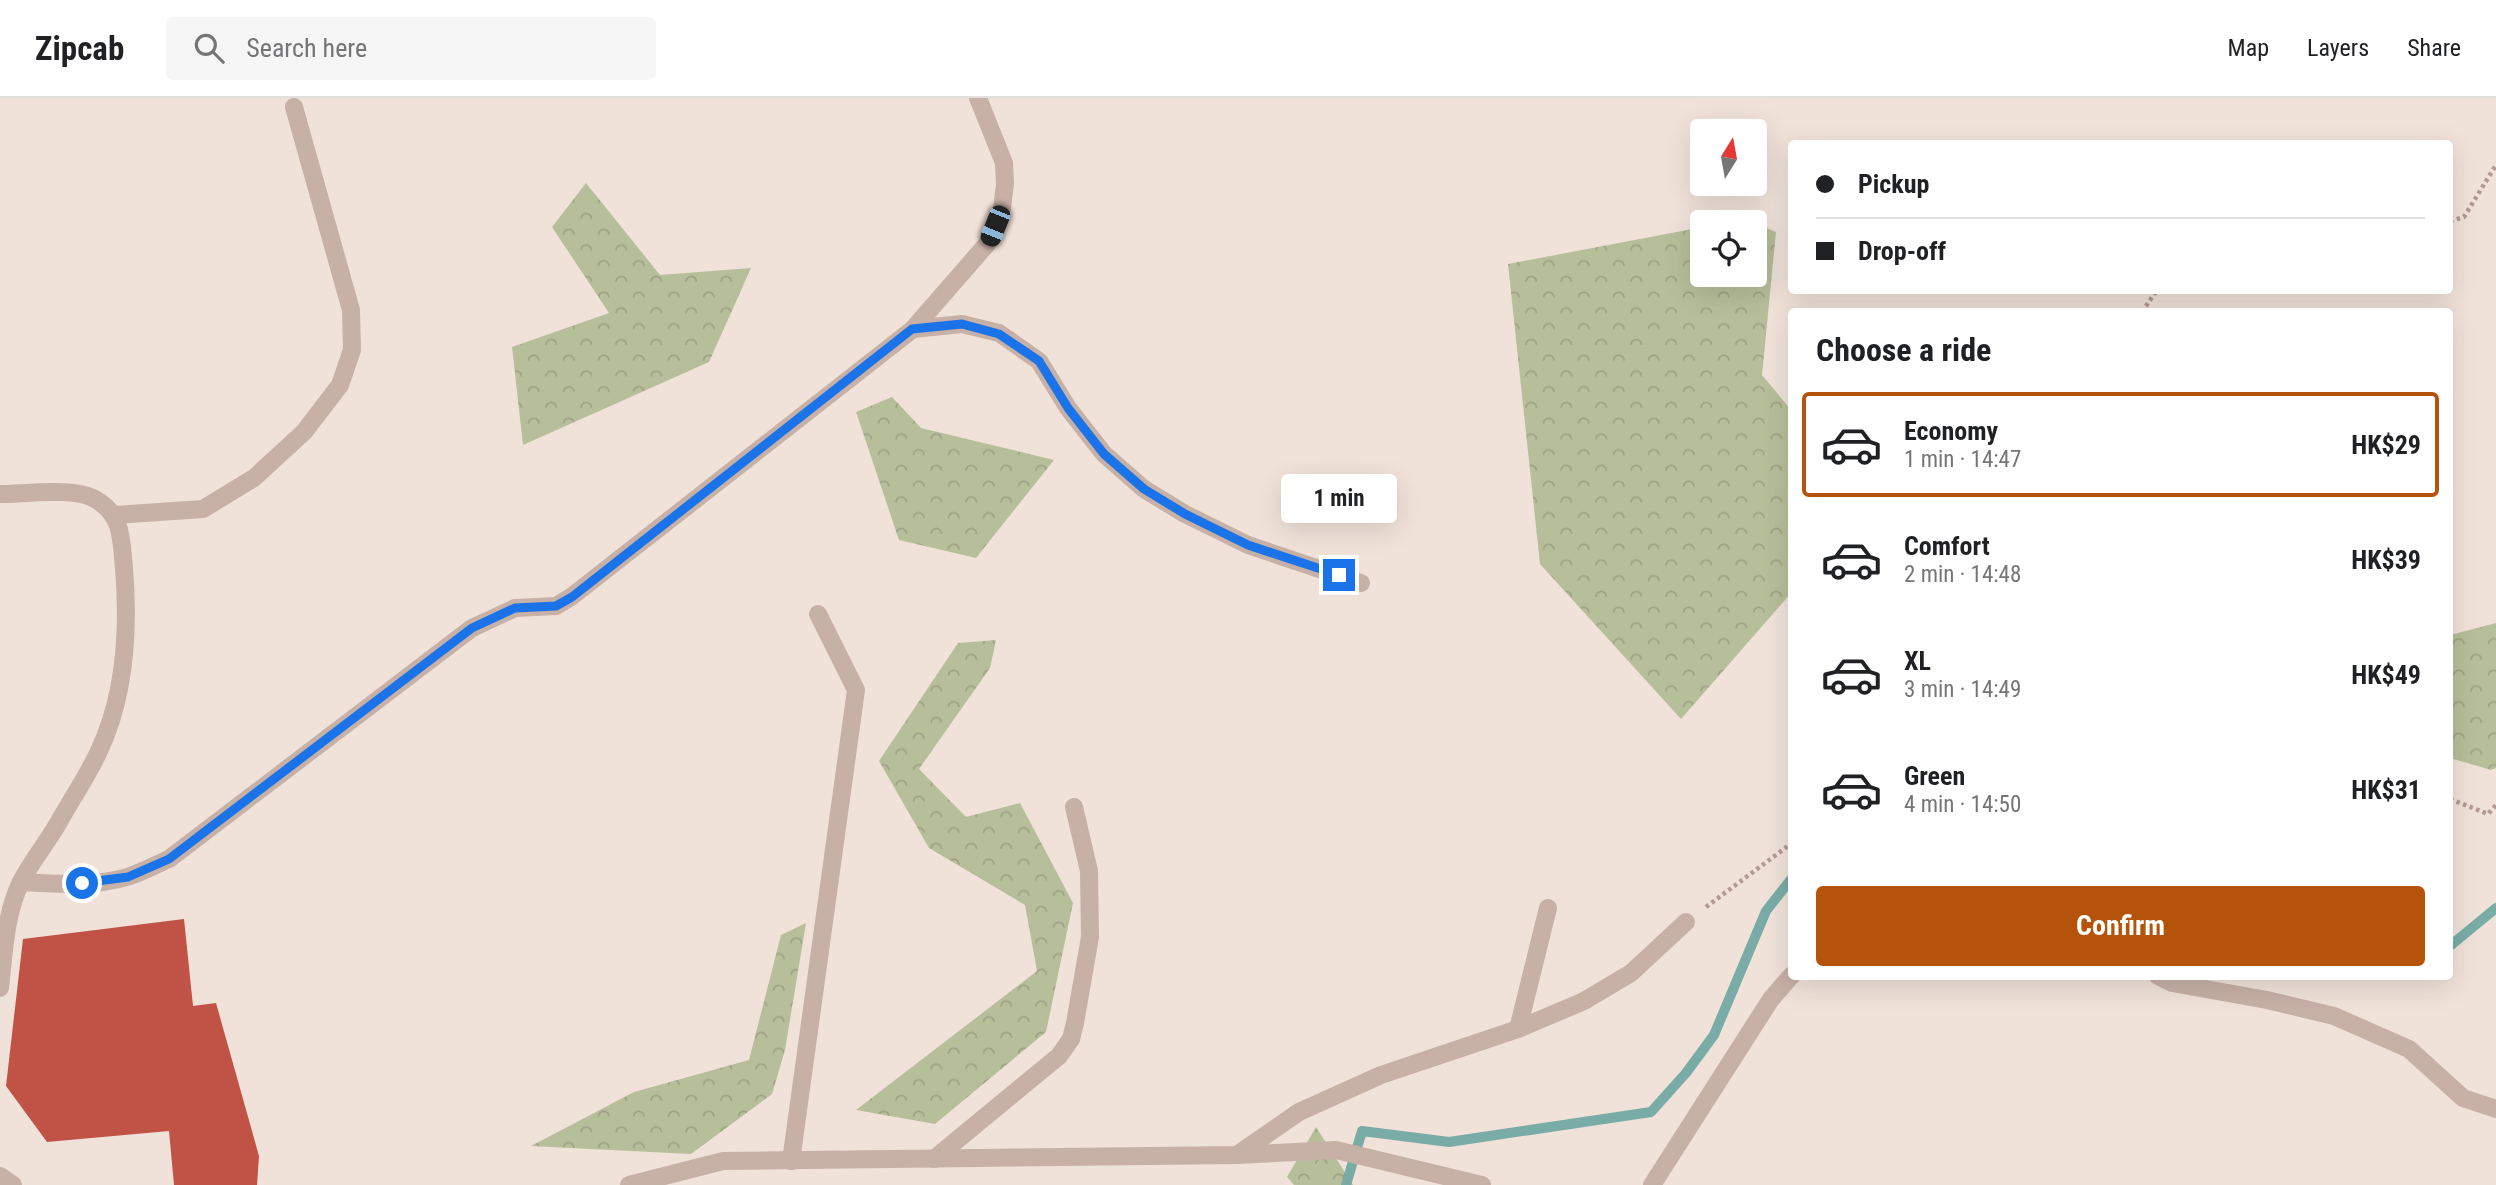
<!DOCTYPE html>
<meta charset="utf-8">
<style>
body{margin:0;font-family:"Roboto Condensed",sans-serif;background:#f6f6f6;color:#202124;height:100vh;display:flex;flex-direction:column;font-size:26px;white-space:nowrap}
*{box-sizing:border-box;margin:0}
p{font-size:23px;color:#757577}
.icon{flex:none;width:38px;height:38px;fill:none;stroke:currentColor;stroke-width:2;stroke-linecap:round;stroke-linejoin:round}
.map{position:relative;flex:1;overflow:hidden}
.sheet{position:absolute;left:1788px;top:210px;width:665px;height:672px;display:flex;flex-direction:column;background:#fff;border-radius:7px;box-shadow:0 7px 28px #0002}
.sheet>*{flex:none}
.hud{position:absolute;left:1788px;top:42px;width:665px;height:154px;border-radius:7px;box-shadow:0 7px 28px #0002;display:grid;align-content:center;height:154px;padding:0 28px;background:#fff}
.needle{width:46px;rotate:11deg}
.tools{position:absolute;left:1690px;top:21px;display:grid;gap:14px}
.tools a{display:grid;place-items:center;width:77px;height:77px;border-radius:7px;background:#fff;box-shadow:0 7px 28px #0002;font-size:35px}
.end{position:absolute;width:32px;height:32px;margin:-16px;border:9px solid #1a73e8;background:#fff;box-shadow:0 0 0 4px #fff}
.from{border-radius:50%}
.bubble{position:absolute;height:49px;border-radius:7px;background:#fff;box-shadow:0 7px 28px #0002;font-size:23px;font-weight:700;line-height:49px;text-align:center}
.car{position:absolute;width:21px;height:42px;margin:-21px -10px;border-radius:9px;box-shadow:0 0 5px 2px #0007;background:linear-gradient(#222 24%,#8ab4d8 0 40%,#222 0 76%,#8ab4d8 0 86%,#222 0)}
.hud b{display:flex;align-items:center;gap:24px;height:66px;font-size:26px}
.hud b+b{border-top:2px solid #e0e0e0}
.hud i{width:18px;height:18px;background:#202124}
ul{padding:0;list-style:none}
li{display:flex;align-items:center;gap:21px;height:105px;margin:0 14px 10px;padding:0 14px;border:4px solid transparent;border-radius:7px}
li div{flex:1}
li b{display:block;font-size:26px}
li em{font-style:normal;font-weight:700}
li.current{border-color:#b45309}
li>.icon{width:63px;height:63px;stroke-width:1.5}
h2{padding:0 28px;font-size:32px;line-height:84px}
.primary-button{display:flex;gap:14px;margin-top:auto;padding:14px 28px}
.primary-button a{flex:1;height:80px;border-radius:7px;background:#b45309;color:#fff;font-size:28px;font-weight:700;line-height:80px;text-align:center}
header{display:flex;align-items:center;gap:42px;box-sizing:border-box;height:98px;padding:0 35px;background:#fff;border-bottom:2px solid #e0e0e0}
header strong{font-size:33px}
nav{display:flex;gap:38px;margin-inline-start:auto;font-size:24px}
.search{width:490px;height:63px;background:#f6f6f6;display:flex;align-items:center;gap:18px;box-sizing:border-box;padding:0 24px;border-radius:7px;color:#757577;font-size:26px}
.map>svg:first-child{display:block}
.forest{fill:url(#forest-crowns)}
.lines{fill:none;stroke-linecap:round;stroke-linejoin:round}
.stream{stroke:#79aca6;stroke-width:10}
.building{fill:#c15246}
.path{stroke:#b39a90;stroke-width:4.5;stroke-dasharray:3.5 3.5;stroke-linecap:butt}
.minor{stroke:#c7b0a6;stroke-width:18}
.route{stroke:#1a73e8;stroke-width:9}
</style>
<header>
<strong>Zipcab</strong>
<div class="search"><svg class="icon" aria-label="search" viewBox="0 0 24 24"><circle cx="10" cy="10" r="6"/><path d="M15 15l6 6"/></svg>Search here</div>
<nav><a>Map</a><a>Layers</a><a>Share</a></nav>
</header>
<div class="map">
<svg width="2496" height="1087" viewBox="0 0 2496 1087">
<defs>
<pattern id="forest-crowns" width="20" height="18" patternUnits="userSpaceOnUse" patternTransform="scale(1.75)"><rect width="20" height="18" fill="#b7be9a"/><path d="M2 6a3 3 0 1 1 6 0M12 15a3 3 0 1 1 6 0" fill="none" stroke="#9ea385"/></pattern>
</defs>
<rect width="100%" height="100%" fill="#f0e2d9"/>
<g class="forest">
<polygon points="586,85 660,177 751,170 709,264 523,347 512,249 609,215 552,129"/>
<polygon points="1755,125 1776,134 1762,277 1792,313 1792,494 1681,621 1540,466 1508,166 1703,129 1703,177 1755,177"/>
<polygon points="892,299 921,330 1054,362 976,460 899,442 856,314"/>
<polygon points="2496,525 2496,670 2491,672 2450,660 2450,537"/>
<polygon points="996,542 990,570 919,671 966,719 1020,705 1073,805 1046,934 935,1026 856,1012 1037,873 1025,807 929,750 879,663 958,545"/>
<polygon points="806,825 785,952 772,996 691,1056 531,1048 634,994 749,962 781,837"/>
<polygon points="1316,1029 1353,1087 1294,1087 1287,1079"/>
</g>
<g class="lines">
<g class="stream">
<polyline points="2450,848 2496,810"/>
<polyline points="1346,1087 1362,1033 1449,1044 1651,1014 1686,975 1714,937 1766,813 1792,780"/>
</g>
</g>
<polygon class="building" points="184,821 193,908 216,905 259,1058 257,1087 174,1087 169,1033 47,1044 6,988 23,841"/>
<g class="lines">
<g class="path">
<polyline points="2450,123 2464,119 2496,67"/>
<polyline points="2142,214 2157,192"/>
<polyline points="2450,701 2488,716 2496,707"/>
<polyline points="1706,809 1792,745"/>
</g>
<g class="minor">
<polyline points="913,231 962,226 999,235 1039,263 1068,310 1104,356 1144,391 1185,416 1248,447 1361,485"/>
<path d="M0 396C24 396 75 389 95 401 123 417 121 441 124 470 129 531 126 596 99 653 88 677 73 699 60 722 48 744 31 763 20 786 5 818 4 855 0 890"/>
<polyline points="115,417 203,411 254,380 304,334 340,287 352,252 351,212 294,9"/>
<path d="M21 784C55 786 94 789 127 779 141 775 155 767 169 761L472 530 515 510 556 508 571 499 913 231 987 146 1002 110 1005 86 1004 65 978 0"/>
<polyline points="2158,878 2172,885 2267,902 2334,918 2409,951 2463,1000 2496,1011"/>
<polyline points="1518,931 1548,810"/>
<polyline points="1237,1057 1299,1014 1381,977 1518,931 1584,903 1631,875 1686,824"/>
<polyline points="934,1061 1059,958 1071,941 1075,925 1090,839 1089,773 1074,709"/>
<polyline points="791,1063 856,592 818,516"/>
<polyline points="0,1078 13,1087"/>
<polyline points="629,1087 723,1063 1237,1057 1336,1052 1482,1087"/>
<polyline points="1652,1087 1771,901 1792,877"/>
</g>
</g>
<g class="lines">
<polyline class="route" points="82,785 128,779 169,761 472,530 515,510 556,508 572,499 912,231 962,226 999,236 1039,263 1068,310 1104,356 1144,391 1185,416 1248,447 1339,477"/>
</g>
</svg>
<div class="tools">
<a><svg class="needle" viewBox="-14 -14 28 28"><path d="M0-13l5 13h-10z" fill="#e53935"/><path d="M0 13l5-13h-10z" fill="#757577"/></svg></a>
<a><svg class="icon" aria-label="locate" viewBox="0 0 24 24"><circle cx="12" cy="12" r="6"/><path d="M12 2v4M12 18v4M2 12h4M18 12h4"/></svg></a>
</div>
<i class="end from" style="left:82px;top:785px"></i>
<i class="end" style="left:1339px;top:477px"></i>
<div class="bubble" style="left:1281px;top:376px;width:116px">1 min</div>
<i class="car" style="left:995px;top:128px;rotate:202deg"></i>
<div class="hud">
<b><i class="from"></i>Pickup</b>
<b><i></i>Drop-off</b>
</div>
<section class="sheet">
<h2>Choose a ride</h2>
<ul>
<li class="current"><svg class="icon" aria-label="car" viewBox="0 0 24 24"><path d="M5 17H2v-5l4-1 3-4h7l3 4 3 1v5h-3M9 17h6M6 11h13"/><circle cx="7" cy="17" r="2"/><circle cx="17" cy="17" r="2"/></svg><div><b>Economy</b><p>1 min · 14:47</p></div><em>HK$29</em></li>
<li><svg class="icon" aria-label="car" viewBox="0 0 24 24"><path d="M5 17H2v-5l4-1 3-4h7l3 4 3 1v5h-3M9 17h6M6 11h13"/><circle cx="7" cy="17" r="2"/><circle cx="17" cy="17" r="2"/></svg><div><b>Comfort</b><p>2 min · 14:48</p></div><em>HK$39</em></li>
<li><svg class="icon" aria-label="car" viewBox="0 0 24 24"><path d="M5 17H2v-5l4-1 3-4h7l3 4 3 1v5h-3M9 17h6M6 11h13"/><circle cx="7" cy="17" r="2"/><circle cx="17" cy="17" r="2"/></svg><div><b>XL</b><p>3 min · 14:49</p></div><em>HK$49</em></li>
<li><svg class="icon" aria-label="car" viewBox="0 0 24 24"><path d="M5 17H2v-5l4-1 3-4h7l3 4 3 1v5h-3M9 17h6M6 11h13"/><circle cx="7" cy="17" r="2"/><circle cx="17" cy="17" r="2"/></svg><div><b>Green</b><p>4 min · 14:50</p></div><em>HK$31</em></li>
</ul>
<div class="primary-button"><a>Confirm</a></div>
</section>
</div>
